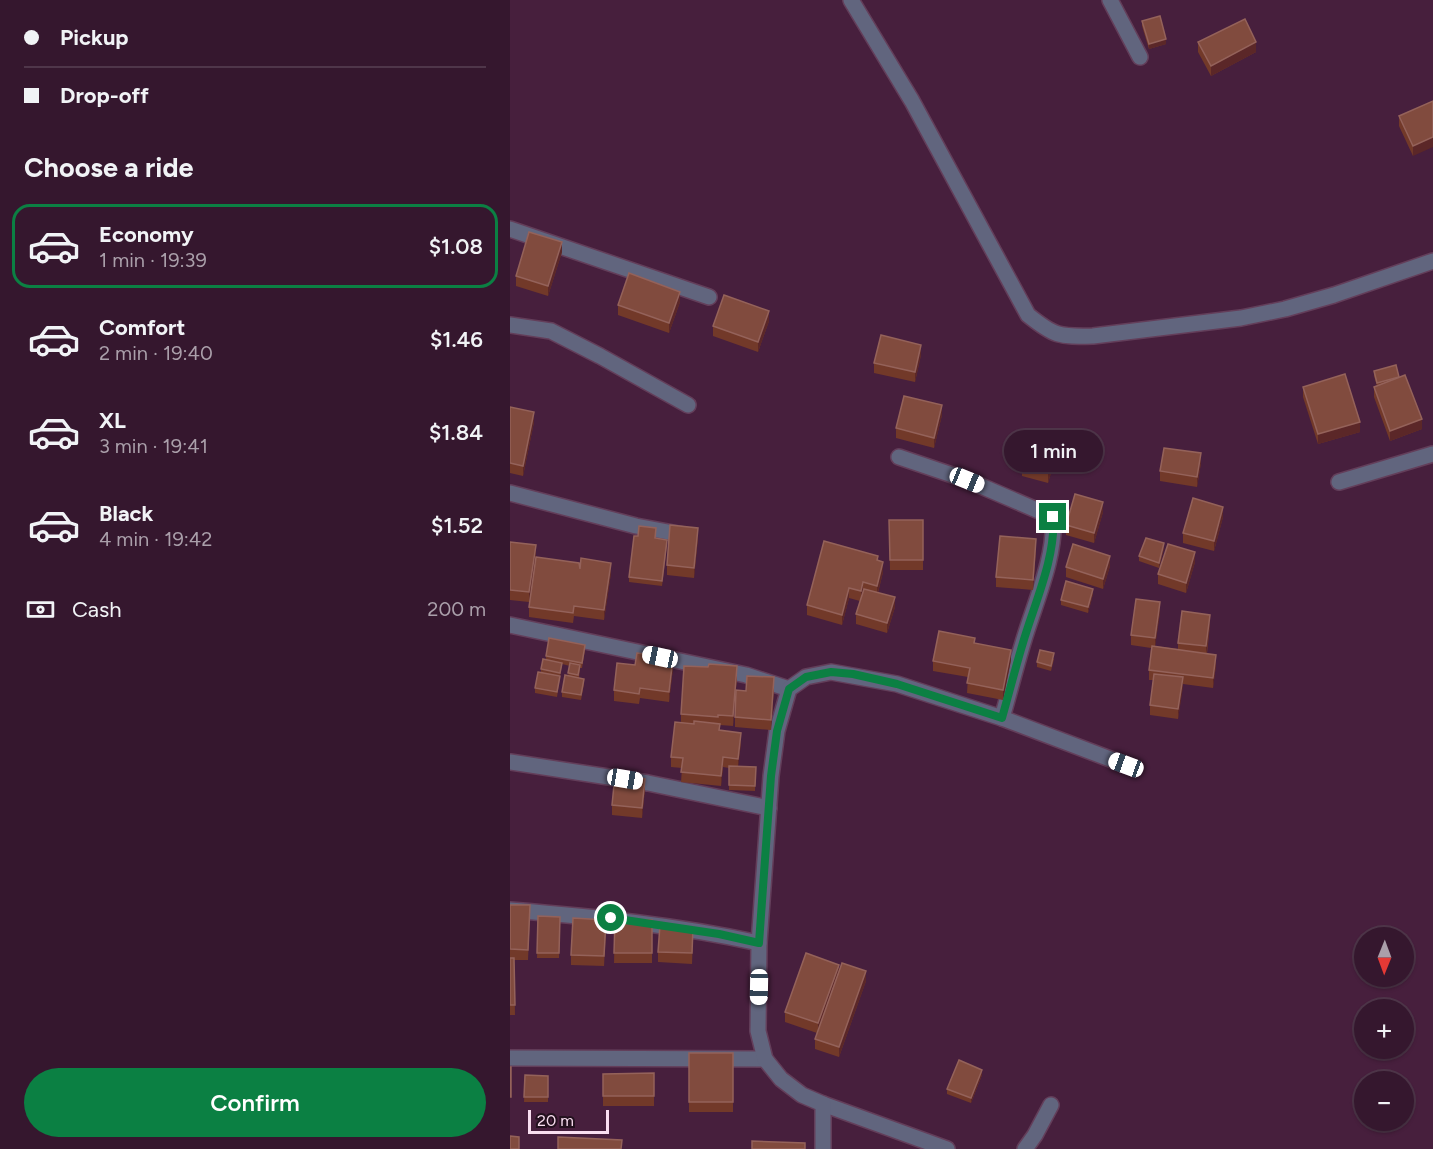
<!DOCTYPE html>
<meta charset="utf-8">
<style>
body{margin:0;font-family:Figtree,sans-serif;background:#3d2036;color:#f1f3f6;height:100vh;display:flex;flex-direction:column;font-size:22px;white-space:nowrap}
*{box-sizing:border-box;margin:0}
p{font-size:20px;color:#aa9faa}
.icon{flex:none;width:33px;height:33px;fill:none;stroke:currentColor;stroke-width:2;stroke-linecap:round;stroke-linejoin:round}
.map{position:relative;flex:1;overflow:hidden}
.side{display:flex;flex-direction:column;background:#35172e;width:510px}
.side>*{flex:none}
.guide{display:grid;align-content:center;height:132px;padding:0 24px;background:#35172e}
.needle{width:39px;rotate:181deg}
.buttons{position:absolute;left:844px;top:927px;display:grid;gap:12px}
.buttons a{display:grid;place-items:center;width:60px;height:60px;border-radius:50%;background:#35172e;box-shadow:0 2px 4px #0004,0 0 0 2px #4f364a;font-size:30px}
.scale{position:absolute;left:18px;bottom:15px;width:81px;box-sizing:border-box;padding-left:6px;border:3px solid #f9def0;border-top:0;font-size:16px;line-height:21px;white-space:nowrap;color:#f9def0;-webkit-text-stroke:4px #23111e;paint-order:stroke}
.end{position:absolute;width:27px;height:27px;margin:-14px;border:8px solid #0b8043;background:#fff;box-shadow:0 0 0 3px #fff}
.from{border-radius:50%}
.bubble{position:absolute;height:42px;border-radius:21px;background:#35172e;box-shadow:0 2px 4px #0004,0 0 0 2px #4f364a;font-size:20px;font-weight:600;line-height:42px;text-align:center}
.car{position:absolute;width:18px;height:36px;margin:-18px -9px;border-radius:8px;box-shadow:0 0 4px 2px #0007;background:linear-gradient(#fff 24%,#345 0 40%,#fff 0 76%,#345 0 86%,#fff 0)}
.guide b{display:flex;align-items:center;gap:21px;height:57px;font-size:22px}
.guide b+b{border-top:2px solid #4f364a}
.guide i{width:15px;height:15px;background:#f1f3f6}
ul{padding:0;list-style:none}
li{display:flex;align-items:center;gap:18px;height:84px;margin:0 12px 9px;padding:0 12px;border:3px solid transparent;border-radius:18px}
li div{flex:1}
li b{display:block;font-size:22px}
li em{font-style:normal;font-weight:600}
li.selected{border-color:#0b8043}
li>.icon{width:54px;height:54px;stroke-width:1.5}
h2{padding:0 24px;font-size:27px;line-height:72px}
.pay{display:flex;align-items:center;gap:15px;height:66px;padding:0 24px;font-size:22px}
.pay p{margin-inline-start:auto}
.cta{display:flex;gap:12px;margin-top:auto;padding:12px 24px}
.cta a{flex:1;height:69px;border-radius:36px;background:#0b8043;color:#fff;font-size:24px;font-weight:600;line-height:69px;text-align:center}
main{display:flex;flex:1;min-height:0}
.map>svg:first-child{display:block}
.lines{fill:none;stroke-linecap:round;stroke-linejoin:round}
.minor-casing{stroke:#633e5a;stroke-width:18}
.minor{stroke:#61657e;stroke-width:15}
.wall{fill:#723929}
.shaded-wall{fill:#5b2728}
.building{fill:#814b3e;stroke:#94625a;stroke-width:1.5}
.route{stroke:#0b8043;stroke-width:8}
</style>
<main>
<section class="side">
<div class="guide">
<b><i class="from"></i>Pickup</b>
<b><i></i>Drop-off</b>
</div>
<h2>Choose a ride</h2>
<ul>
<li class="selected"><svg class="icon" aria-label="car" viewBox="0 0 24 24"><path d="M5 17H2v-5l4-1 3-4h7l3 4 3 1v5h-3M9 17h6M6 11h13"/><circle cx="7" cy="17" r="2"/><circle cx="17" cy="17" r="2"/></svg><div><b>Economy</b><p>1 min · 19:39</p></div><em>$1.08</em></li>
<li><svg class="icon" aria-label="car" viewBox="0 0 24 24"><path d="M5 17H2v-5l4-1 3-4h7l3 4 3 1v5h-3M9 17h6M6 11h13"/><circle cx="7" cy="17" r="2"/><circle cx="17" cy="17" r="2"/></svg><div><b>Comfort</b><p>2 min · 19:40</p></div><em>$1.46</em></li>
<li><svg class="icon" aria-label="car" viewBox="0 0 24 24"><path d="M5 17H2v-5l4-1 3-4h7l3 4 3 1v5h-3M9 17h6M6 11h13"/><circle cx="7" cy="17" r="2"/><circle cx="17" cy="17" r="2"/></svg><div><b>XL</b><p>3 min · 19:41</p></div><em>$1.84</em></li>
<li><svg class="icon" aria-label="car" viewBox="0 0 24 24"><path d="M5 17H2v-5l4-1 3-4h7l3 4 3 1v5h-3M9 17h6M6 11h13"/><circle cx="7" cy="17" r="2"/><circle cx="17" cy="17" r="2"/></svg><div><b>Black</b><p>4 min · 19:42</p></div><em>$1.52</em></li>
</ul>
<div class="pay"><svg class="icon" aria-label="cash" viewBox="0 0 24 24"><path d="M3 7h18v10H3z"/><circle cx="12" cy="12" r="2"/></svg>Cash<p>200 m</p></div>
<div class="cta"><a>Confirm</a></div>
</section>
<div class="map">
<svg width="923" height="1149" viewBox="0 0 923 1149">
<rect width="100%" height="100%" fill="#471f3d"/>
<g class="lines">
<defs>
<g id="minor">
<path d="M341 0 402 101 518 315C544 336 549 337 583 336L731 318 775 309 824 295 923 261"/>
<polyline points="600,0 630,57"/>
<polyline points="0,229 199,297"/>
<polyline points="0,325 41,331 90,356 178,405"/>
<path d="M389 457 457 480 543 517C546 554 527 598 516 633 507 661 500 690 492 718"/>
<polyline points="829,482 923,454"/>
<polyline points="0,493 126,526 174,535"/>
<polyline points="0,625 236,675 279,689"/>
<polyline points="0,762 138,783 259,808"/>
<path d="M0 910C84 917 167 925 249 943"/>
<polyline points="0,1058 255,1059"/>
<polyline points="313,1104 437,1149"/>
<polyline points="313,1149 313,1104 292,1095 271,1079 255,1059 248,1031 249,943 261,776 267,731 279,689 296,677 321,672 387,684 492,718 616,765"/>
<polyline points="515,1149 525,1135 541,1105"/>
</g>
</defs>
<use href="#minor" class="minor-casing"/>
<use href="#minor" class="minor"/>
</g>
<g class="wall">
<polygon points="632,21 656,44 639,49 632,26"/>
<polygon points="688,42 746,52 701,76 688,52"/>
<polygon points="923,101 903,156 889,126 889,116"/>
<polygon points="52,252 38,296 6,286 6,276"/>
<polygon points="170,302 159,333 108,315 108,305"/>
<polygon points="259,321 248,352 203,336 203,326"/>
<polygon points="411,355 405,382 364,373 364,363"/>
<polygon points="864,371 889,377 912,429 880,441 864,397 864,387 867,386 864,376"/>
<polygon points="793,387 850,432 808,444 793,397"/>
<polygon points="0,407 24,422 13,476 0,473"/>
<polygon points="432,415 424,448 386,438 386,428"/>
<polygon points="547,452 538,483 512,476 512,466"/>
<polygon points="691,463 687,487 650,481 650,471"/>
<polygon points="593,512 584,543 556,535 556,525"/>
<polygon points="713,517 704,551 673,543 673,533"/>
<polygon points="379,520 413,520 413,570 380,570"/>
<polygon points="146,538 157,545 152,586 119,582 119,577"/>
<polygon points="188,538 184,578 157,575 157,565"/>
<polygon points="0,542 26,555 19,602 0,600"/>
<polygon points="654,548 649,568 629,561 629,556"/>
<polygon points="526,549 523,590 486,587 486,577"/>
<polygon points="368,560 373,572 368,593 385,607 377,633 346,624 346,614 350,601 339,598 332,625 297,615 297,605"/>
<polygon points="685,562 676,593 648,584 648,574"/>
<polygon points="600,566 593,589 556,577 556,567"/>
<polygon points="101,573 94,620 64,616 63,623 19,617 19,607"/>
<polygon points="583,594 578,613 551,605 551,600"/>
<polygon points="650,612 645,646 668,649 668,643 700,625 697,654 706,665 703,688 673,684 668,719 640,715 640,705 644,680 639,680 639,670 641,648 621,645 621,635"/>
<polygon points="75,650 72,668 70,668 69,678 74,684 71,700 52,697 52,692 58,676 60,666 52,664 47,697 25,693 25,688 31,672 31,669 36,660 36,656"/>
<polygon points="544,659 541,671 527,667 527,662"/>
<polygon points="501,660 493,700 457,693 458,677 423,671 423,661"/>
<polygon points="163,668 159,702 130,698 129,704 104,701 104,690"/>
<polygon points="227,676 223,726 210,725 210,730 231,743 228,766 246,767 245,791 219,790 219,768 213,767 211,786 171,782 172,768 161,767 161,757 171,722 171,714"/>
<polygon points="264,687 261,730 225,727 225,717 236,691"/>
<polygon points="135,789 132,818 102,815 102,805"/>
<polygon points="0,905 20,915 18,960 4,960 5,1015 0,1015"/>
<polygon points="28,916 50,917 49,958 27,958"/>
<polygon points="105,920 142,920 142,963 104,963"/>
<polygon points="96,930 94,966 61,965 61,955"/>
<polygon points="183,937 182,964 148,962 148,952"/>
<polygon points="329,972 356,981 329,1057 305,1049 305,1039 307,1033 275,1022 275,1012"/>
<rect x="179" y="1053" width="44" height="59"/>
<polygon points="144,1073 144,1106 93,1106 93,1074"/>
<polygon points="15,1075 38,1076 38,1102 14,1102"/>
<polygon points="472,1075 461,1103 437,1094 437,1089"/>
</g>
<g class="shaded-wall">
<polygon points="656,39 656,44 639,49 639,44"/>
<polygon points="746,42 746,52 701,76 701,66"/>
<polygon points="923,137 923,147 903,156 903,146"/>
<polygon points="52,242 52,252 38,296 38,286"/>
<polygon points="170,292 170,302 159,333 159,323"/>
<polygon points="259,311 259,321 248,352 248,342"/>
<polygon points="411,345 411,355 405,382 405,372"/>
<polygon points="432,405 432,415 424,448 424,438"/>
<polygon points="24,412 24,422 13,476 13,466"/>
<polygon points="912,419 912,429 880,441 880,431"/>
<polygon points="850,422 850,432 808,444 808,434"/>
<polygon points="547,442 547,452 538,483 538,473"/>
<polygon points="691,453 691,463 687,487 687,477"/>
<polygon points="593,502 593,512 584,543 584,533"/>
<polygon points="713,507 713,517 704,551 704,541"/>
<polygon points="188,528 188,538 184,578 184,568"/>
<polygon points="526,539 526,549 523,590 523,580"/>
<polygon points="654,543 654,548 649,568 649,563"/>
<polygon points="26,545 26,555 19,602 19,592"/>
<polygon points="685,552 685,562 676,593 676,583"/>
<polygon points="600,556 600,566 593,589 593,579"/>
<polygon points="373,562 373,572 367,596 367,586"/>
<polygon points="101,563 101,573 94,620 94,610"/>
<polygon points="353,582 353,592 351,601 351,591"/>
<polygon points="339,588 339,598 332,625 332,615"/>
<polygon points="583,589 583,594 578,613 578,607"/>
<polygon points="385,597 385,607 377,633 377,623"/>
<polygon points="650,602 650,612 645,648 645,638"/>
<polygon points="700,615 700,625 696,656 696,646"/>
<polygon points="501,650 501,660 493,700 493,690"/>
<polygon points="706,655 706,665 703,688 703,678"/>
<polygon points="163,658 163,668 159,702 159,692"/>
<polygon points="227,666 227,676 223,726 223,716"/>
<polygon points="264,677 264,687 261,730 261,720"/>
<polygon points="673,677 673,687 668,719 668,709"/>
<polygon points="231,733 231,743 228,769 228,759"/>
<polygon points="213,757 213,767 211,786 211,776"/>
<polygon points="135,779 135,789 132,818 132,808"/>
<polygon points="329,965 329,975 308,1033 308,1023"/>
<polygon points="356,971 356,981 329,1057 329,1047"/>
<polygon points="472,1070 472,1075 461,1103 461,1098"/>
</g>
<g class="building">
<polygon points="650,16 656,39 639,44 632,21"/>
<polygon points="735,19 746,42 701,66 688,42"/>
<polygon points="923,101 923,137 903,146 889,116"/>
<polygon points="19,232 52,242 38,286 6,276"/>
<polygon points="119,273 170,292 159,323 108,305"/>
<polygon points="214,295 259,311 248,342 203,326"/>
<polygon points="371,335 411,345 405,372 364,363"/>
<polygon points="886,365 889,377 867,383 864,371"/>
<polygon points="835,374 850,422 808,434 793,387"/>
<polygon points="895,375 912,419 880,431 864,387"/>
<polygon points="394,396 432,405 424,438 386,428"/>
<polygon points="0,407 24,412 13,466 0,463"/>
<polygon points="521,435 547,442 538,473 512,466"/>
<polygon points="654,448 691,453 687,477 650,471"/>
<polygon points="565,494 593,502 584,533 556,525"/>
<polygon points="683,498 713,507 704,541 673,533"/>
<polygon points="379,520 413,520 413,560 380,560"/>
<polygon points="160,525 188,528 184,568 157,565"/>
<polygon points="129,526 146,528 145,538 157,540 152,581 119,577 124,536 128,536"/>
<polygon points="490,536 526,539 523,580 486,577"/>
<polygon points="636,538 654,543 649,563 629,556"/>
<polygon points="314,541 368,556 367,560 373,562 367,586 353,582 351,591 339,588 332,615 297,605"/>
<polygon points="0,542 26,545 19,592 0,590"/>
<polygon points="563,544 600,556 593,579 556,567"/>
<polygon points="658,544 685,552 676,583 648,574"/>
<polygon points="26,557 69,563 70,569 71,558 101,563 94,610 64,606 63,613 19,607"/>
<polygon points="556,581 583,589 578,607 551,600"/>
<polygon points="354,589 385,597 377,623 346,614"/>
<polygon points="626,599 650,602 645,638 621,635"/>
<polygon points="672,611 700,615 696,646 668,643"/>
<polygon points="429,631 465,638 464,643 501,650 493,690 457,683 460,668 423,661"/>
<polygon points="39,638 75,645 72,663 36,656"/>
<polygon points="642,646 706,655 703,678 639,670"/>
<polygon points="530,650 544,653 541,666 527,662"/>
<polygon points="127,653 163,658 159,692 130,688 129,694 104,690 107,663 125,665"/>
<polygon points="33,659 52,663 50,673 31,669"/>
<polygon points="60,663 70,665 68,675 58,673"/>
<polygon points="199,664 227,666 223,716 208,715 208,717 171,714 174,666 198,667"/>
<polygon points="28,672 50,676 47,692 25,688"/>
<polygon points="644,674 673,677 668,709 640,705"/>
<polygon points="55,675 74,679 71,695 52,692"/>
<polygon points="237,676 264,677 261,720 225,717 226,690 236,691"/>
<polygon points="184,721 210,724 209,730 231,733 228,759 213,757 211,776 171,772 173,758 161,757 165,722 184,724"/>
<polygon points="219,766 246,767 245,786 219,785"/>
<polygon points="105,775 135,779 132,808 102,805"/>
<polygon points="0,905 20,905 18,950 0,949"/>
<polygon points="28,916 50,917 49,953 27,953"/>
<polygon points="63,918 96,920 94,956 61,955"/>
<polygon points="105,920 142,920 142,953 104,953"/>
<polygon points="150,925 183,927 182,953 148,952"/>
<polygon points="296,953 329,965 308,1023 275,1012"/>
<polygon points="0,958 4,958 5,1005 0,1005"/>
<polygon points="332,963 356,971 329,1047 305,1039"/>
<rect x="179" y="1053" width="44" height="49"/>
<polygon points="449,1060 472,1070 461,1098 437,1089"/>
<rect x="0" y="1067" width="1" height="30"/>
<polygon points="144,1073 144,1096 93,1096 93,1074"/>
<polygon points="15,1075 38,1076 38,1097 14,1097"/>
<polygon points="0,1136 9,1137 9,1149 0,1149"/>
<polygon points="48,1137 112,1140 111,1149 48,1149"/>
<polygon points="242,1141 295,1143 295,1149 242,1149"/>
</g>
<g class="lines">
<path class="route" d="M101 918 209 934 249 943 261 776 267 731 279 689 296 677 321 672 343 674 387 684 492 718C500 690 507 661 516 633 527 598 546 554 543 517"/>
</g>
</svg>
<div class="buttons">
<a><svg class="needle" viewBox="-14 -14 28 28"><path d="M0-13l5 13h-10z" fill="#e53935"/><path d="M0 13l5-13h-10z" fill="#aa9faa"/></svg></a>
<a>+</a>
<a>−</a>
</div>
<div class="scale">20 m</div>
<i class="end from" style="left:101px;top:918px"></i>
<i class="end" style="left:543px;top:517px"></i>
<div class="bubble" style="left:494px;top:430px;width:99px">1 min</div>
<i class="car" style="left:457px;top:480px;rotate:112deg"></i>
<i class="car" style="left:150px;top:657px;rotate:282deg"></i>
<i class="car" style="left:616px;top:765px;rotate:290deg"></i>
<i class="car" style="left:115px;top:779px;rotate:99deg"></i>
<i class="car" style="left:249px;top:987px;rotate:181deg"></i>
</div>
</main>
